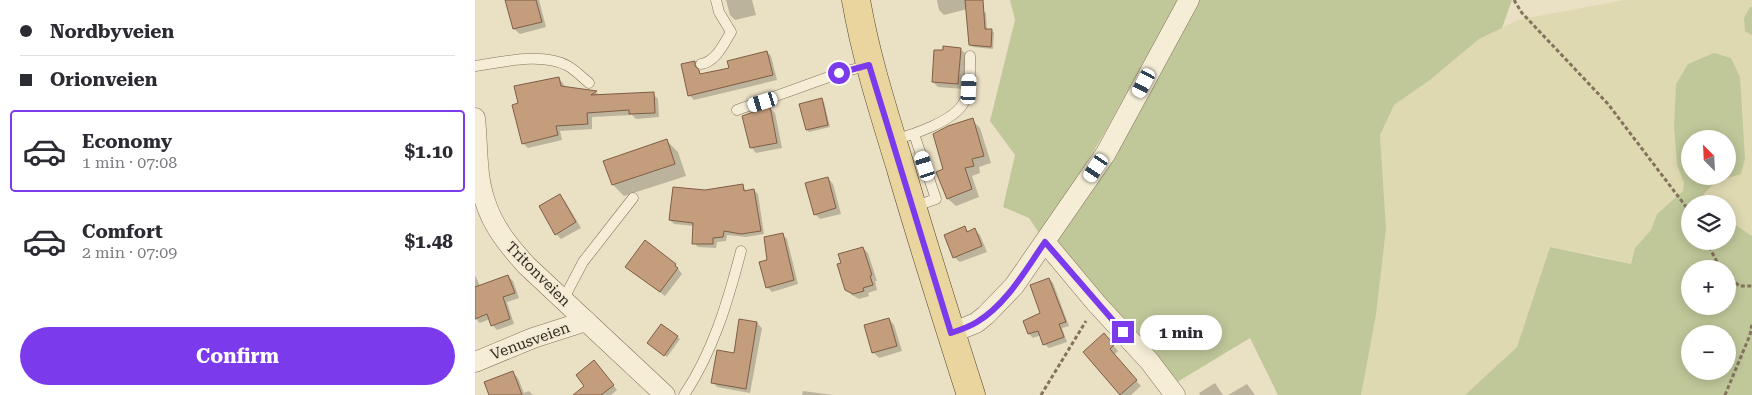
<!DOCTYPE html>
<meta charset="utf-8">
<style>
body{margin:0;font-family:"Roboto Serif",serif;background:#f2f2f3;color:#2b2b33;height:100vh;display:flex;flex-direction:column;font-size:19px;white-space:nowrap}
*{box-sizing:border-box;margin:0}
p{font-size:16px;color:#7c7c81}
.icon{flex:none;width:28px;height:28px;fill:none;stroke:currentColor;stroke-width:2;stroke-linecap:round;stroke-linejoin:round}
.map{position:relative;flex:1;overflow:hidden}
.panel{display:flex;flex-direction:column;background:#fff;width:475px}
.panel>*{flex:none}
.top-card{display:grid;align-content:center;height:110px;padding:0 20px;background:#fff}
.needle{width:32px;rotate:336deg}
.controls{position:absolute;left:1206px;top:130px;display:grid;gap:10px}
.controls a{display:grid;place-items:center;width:55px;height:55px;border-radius:50%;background:#fff;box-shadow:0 2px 12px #0003;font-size:25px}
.end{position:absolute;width:22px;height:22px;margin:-11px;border:6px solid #7c3aed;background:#fff;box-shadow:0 0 0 2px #fff}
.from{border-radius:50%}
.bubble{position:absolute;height:35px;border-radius:18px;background:#fff;box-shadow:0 2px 12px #0003;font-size:16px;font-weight:700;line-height:35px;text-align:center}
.car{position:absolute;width:15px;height:30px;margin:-15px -8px;border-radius:6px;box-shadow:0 0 4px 1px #0007;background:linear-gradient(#fff 24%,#345 0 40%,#fff 0 76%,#345 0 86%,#fff 0)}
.top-card b{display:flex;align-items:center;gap:18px;height:48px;font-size:19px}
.top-card b+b{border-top:1px solid #e1e1e2}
.top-card i{width:12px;height:12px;background:#2b2b33}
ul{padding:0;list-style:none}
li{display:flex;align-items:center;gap:15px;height:82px;margin:0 10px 8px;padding:0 10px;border:2px solid transparent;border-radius:5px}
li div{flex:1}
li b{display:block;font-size:19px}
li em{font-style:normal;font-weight:700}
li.active{border-color:#7c3aed}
li>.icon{width:45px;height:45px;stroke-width:1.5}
.button{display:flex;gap:10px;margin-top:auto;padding:10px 20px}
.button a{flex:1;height:58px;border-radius:30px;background:#7c3aed;color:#fff;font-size:20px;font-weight:700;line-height:58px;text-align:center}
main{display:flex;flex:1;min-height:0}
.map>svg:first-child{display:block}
.farmland{fill:#dfd9b2}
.green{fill:#c0c799;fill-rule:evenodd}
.shadow{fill:#0003}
.building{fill:#c49d7d;stroke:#7f5e44}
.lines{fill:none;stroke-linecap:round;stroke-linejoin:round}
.lane-casing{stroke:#83725c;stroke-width:11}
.street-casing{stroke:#83725c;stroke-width:21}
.primary-casing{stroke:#514030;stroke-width:29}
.path{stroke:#83725c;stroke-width:3;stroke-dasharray:4 2.5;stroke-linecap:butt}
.lane{stroke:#f5edd6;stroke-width:10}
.street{stroke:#f5edd6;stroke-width:20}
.primary{stroke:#ead59f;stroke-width:28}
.route{stroke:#7c3aed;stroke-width:6}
.labels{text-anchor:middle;stroke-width:4;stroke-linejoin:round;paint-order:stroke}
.street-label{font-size:15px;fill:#342a1f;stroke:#f2ead3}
</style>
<main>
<section class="panel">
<div class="top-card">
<b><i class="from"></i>Nordbyveien</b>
<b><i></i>Orionveien</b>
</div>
<ul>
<li class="active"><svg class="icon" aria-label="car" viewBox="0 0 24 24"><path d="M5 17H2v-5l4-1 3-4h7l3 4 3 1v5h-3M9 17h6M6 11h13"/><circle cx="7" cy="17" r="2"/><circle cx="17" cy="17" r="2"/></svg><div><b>Economy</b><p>1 min · 07:08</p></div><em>$1.10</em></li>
<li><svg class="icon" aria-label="car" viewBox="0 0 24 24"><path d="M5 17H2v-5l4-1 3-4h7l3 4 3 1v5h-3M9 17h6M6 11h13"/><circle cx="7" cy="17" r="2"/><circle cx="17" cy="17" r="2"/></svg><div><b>Comfort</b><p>2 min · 07:09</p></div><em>$1.48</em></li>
</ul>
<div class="button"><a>Confirm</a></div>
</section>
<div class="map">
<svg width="1277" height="395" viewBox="0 0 1277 395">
<rect width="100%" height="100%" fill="#eae0c4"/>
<polygon class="farmland" points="1149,0 1277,0 1277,236 1253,221 1252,204 1235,204 1229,195 1241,182 1266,174 1265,77 1201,84 1199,127 1202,165 1209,183 1208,191 1182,214 1176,230 1160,248 1156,264 1123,256 1075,247 1042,347 990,395 886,395 901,315 911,229 905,135 919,105 955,80 1004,39 1043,20"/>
<g class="green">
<polygon points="535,0 703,0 630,132 593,193 564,233 554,218 528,207 540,155 515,121 540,20"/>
<polygon points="714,0 1037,0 1027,28 1004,39 955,80 919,105 905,135 911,229 901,315 886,395 803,395 775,338 694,387 570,242"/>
<polygon points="1275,7 1277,7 1277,35 1270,31 1269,18"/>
<path d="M1239 53 1256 58 1265 77 1270 159 1266 174 1241 182 1229 194 1235 204H1215V241H1252L1253 220 1277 236V395H990L1042 347 1075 247 1156 264 1160 248 1176 230 1182 214 1208 191 1209 183 1202 165 1199 127 1201 84 1213 64ZM1215 139H1252V176H1215ZM1215 269H1252V306H1215ZM1215 334H1252V371H1215Z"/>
</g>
<g class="shadow">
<polygon points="32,0 64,0 71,27 45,34 39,29"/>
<polygon points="251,0 277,0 281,15 260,20 255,15"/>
<polygon points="462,0 498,0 500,7 469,15 464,10"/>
<polygon points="508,11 511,13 512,30 517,31 519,33 518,49 498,47 495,44"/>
<polygon points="485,49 491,54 488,89 463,87 458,82 469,52"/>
<polygon points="292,52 296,56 302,80 219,100 214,95 220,62 224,67 223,72 227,75 256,68"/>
<polygon points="83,78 88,83 90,88 122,93 125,96 178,94 183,99 184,117 161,119 157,115 117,117 117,129 85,131 87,140 53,148 48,143"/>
<polygon points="347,100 349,102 355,127 334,132 332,130"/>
<polygon points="295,108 300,113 307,148 281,153 276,147"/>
<polygon points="497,120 505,128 516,163 504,167 505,173 497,176 504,197 481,206 473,199"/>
<polygon points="192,141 203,152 211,176 149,196 138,185"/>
<polygon points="353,178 358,184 366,214 345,219 340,214"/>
<polygon points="267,185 272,192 279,190 283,194 289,234 271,237 252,235 251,241 242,242 241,248 223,247 219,243 219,226 199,224 195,220 230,191"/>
<polygon points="85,196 90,201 106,228 86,239 81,234"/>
<polygon points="490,228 494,232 500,230 505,235 512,252 485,262 479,257"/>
<polygon points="308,235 312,239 323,284 297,292 292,287 293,261"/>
<polygon points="388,248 393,253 402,281 400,281 402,290 393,293 394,296 384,299 377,295 372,290 368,264"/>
<polygon points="200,265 207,274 190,296 157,272"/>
<polygon points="0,275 5,286 33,276 38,281 44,298 32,302 39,324 22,330 17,325 15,319 5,323 0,318"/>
<polygon points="574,279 578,283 594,326 587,328 592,342 574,348 569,344 566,335 558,338 554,334 567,314"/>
<polygon points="414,319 419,325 427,351 404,358 398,352"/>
<polygon points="265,321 282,323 287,328 275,393 242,387 238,382 260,354"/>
<polygon points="186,325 205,339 192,357 176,346"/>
<polygon points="634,340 643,351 639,355 666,386 656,395 647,395 609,352"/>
<polygon points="124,367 142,390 136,395 110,395 111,386"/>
<polygon points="38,373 43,378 49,393 54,391 58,395 15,395"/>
<polygon points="740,383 748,395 725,395 724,393"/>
<polygon points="772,384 780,395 753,395"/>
<polygon points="328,391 358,395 327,395"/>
</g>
<g class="building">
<polygon points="30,0 61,0 67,22 38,29"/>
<polygon points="490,0 508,0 510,29 517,29 516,47 494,45"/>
<polygon points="468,46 486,48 483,84 457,82 459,50 468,50"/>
<polygon points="292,51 298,75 213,96 206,64 220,61 220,66 224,70 225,74 254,68 252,61"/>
<polygon points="84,77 86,86 122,91 116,95 179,92 180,113 154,114 154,110 112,113 113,124 81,126 83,135 47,144 37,105 43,103 39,86"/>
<polygon points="347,98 353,125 331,130 324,104"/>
<polygon points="295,106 302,143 275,148 267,116"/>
<polygon points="498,118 509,156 497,159 499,166 490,168 497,189 472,199 461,172 468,169 458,134 473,126"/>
<polygon points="192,139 200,164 137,185 128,161"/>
<polygon points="353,177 361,208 339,215 330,183"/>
<polygon points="268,184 269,191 279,189 286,231 266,234 249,231 248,237 238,238 238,244 217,244 218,223 194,220 198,187 230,190"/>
<polygon points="85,194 101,222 80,235 64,206"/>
<polygon points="490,226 492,232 500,228 507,246 478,258 469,235"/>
<polygon points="308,233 319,280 291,288 284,262 292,260 289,237"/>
<polygon points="170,240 201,264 200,266 203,268 185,292 150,267"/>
<polygon points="388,247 397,275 395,276 398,285 388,288 389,291 378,294 370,290 362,264 366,263 363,254"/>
<polygon points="33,275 40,293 28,297 35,319 16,326 12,314 0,319 0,287"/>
<polygon points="574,278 591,322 584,324 589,337 568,345 563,331 553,334 548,321 565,313 555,285"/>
<polygon points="414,318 422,346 397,353 389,325"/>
<polygon points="264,319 282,322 271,389 236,383 242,350 259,353"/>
<polygon points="186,324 203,336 189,356 172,343"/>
<polygon points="629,333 639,345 635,349 662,380 645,395 608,352"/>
<polygon points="119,360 139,385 126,395 98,395 109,386 101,375"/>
<polygon points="38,371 47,395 14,395 9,382"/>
</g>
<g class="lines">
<defs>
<g id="lane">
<path d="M226 64C241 62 249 43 256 32L244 12 241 0"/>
<path d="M0 66C27 62 68 52 93 66 100 70 107 77 114 83"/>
<polyline points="262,110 365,73 394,65"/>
<path d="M418 140C437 135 480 121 489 102 496 89 495 71 495 56"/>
<polyline points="438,207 461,199 439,134"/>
<polyline points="88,300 108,262 158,198"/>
<path d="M209 395C238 352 253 301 266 251"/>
</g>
<g id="street">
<path d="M0 118C3 145 1 176 10 201 18 227 34 246 51 265L190 395"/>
<polyline points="570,242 621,303 675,362 700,395"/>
<polyline points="476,333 501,323 511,315 539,286 631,153 714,0"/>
<polyline points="0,362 58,338 111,321"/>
</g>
<path id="primary" d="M381 0C391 58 409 113 426 169 448 245 472 320 496 395"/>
</defs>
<use href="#lane" class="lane-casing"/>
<use href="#street" class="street-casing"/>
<use href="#primary" class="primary-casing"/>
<g class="path">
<polyline points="1039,0 1047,13 1133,104 1215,212"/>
<polyline points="1231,241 1242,262 1248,269"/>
<polyline points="1252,273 1264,286 1277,286"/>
<polyline points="566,395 611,321"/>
<polyline points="1250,395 1275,335 1277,324"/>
</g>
<use href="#lane" class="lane"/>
<use href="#street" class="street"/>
<use href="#primary" class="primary"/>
</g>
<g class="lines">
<path class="route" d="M364 73 394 65 476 333C485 330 494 327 502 322 532 304 551 269 570 242L648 332"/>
</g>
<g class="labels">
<g class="street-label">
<text transform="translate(63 274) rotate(45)" y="5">Tritonveien</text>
<text transform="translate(55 341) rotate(-20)" y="5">Venusveien</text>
</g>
</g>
</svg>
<div class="controls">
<a><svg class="needle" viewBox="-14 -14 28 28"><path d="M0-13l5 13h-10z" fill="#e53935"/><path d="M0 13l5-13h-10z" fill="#7c7c81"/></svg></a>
<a><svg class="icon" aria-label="layers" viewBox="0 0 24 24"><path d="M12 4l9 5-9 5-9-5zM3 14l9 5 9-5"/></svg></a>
<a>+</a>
<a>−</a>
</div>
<i class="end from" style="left:364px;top:73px"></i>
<i class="end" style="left:648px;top:332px"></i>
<div class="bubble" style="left:665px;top:315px;width:82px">1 min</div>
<i class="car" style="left:669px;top:83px;rotate:208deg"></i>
<i class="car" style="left:494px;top:89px;rotate:3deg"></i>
<i class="car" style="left:288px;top:102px;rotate:253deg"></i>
<i class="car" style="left:450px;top:166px;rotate:342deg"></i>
<i class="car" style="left:621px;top:168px;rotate:214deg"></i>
</div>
</main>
